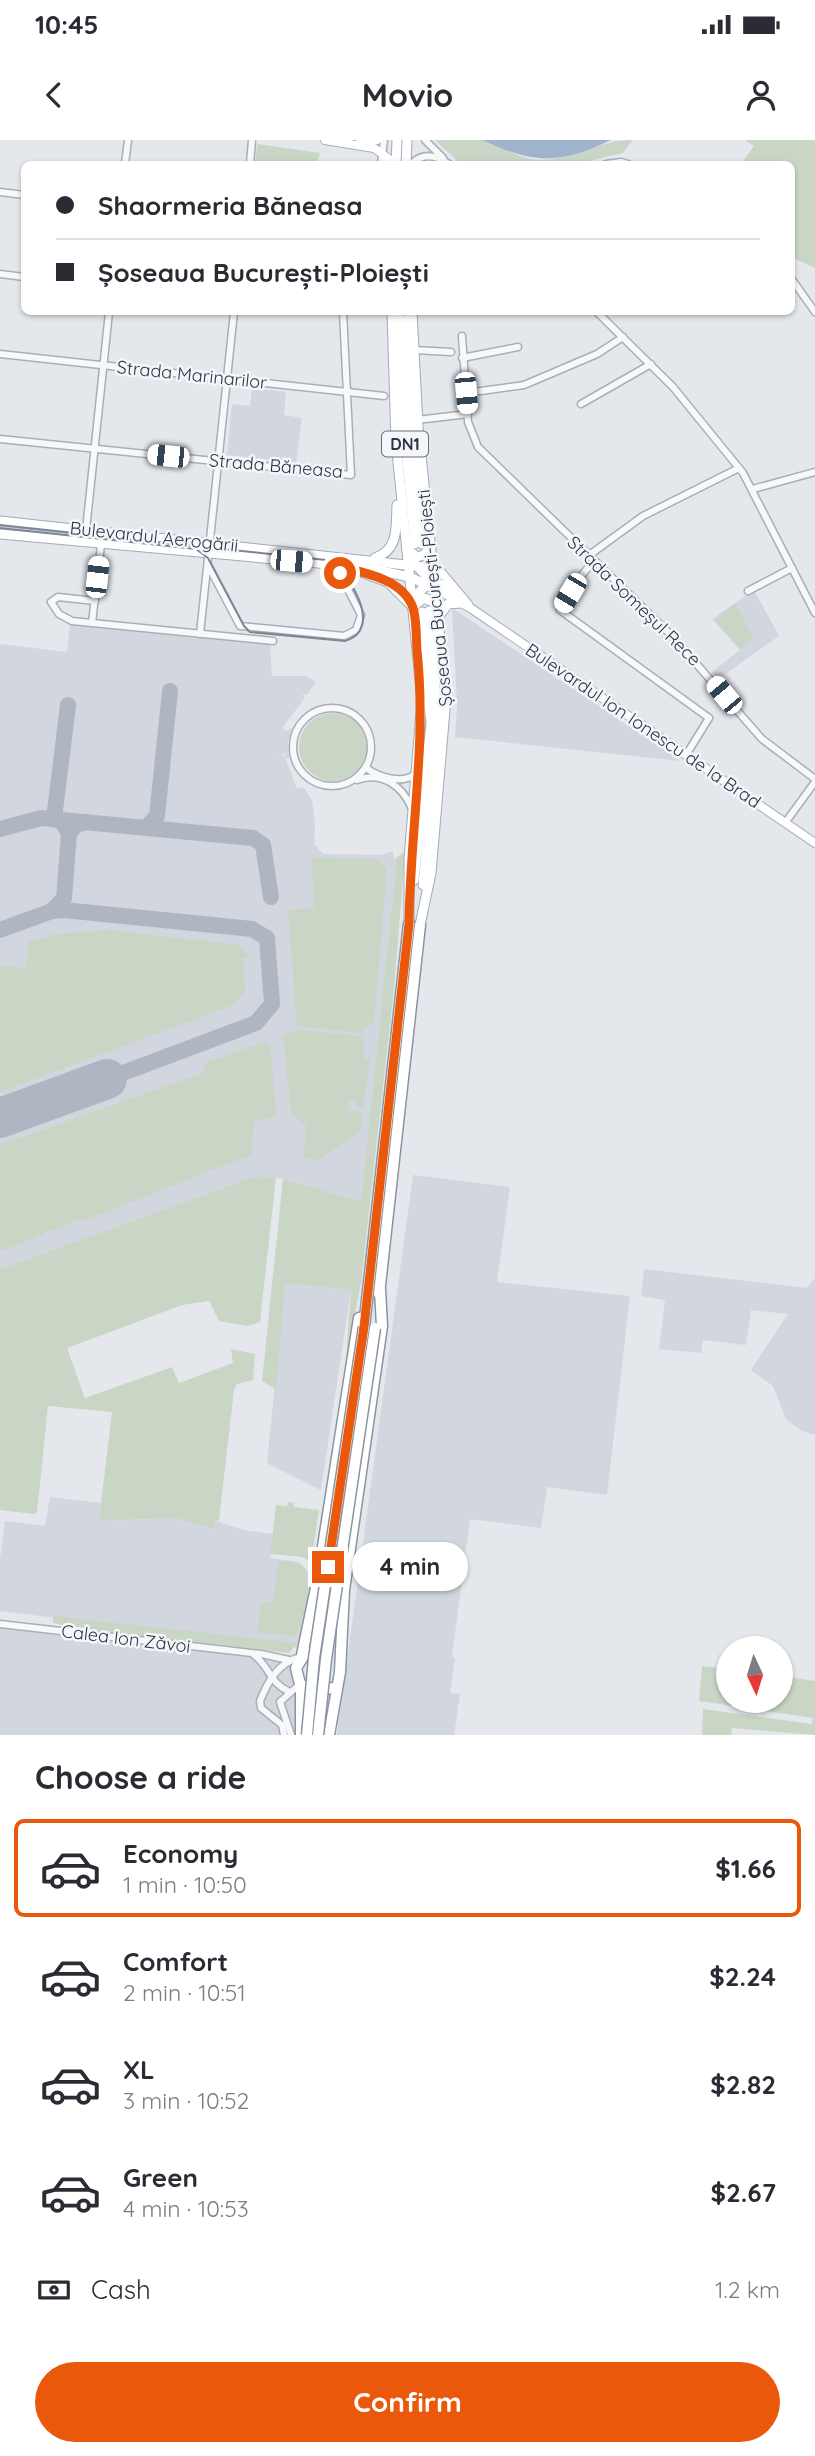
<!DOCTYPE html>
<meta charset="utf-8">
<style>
body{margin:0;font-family:Quicksand,sans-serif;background:#f7f7f7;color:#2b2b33;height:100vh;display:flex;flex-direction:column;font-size:26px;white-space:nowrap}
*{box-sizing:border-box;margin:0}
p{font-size:23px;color:#7c7c81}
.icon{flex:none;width:38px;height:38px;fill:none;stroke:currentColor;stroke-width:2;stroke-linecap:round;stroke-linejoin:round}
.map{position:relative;height:1595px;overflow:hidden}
.sheet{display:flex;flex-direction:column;background:#fff;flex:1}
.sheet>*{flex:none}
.hud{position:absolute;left:21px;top:21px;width:774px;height:154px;border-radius:10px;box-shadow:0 2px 5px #0004;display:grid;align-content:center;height:154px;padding:0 35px;background:#fff}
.needle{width:46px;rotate:176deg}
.buttons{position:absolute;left:716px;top:1496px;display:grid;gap:14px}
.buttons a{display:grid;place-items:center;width:77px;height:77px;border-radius:50%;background:#fff;box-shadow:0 2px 5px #0004;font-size:35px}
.end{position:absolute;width:32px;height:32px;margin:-16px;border:9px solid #ea580c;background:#fff;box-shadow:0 0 0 4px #fff}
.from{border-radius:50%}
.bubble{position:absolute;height:49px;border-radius:24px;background:#fff;box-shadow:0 2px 5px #0004;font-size:23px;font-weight:700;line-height:49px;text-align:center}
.car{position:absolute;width:21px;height:42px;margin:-21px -10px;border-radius:9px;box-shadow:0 0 5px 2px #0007;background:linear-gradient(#fff 24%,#345 0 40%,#fff 0 76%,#345 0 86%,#fff 0)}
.hud b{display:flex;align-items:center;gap:24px;height:66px;font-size:26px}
.hud b+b{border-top:2px solid #e1e1e2}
.hud i{width:18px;height:18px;background:#2b2b33}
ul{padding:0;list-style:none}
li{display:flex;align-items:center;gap:21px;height:98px;margin:0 14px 10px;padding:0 21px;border:4px solid transparent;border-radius:10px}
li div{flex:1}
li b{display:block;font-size:26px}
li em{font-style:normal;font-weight:700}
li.active{border-color:#ea580c}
li>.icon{width:63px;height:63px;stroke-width:1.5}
h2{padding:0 35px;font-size:32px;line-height:84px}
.pay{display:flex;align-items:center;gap:18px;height:77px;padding:0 35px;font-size:26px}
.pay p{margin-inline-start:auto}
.button{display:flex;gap:14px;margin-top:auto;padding:14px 35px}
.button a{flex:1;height:80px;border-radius:42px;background:#ea580c;color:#fff;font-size:28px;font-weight:700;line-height:80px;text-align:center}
.status{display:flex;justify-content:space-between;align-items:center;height:49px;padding:0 35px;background:#fff;direction:ltr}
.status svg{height:19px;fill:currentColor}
header{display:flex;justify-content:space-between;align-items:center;height:91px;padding:0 35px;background:#fff;font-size:32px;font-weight:700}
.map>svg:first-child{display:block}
.built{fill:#d2d6de}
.green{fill:#c9d6c5}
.water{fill:#9fb4cc}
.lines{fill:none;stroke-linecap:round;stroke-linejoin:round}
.taxiway{stroke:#b0b6c1;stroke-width:16}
.runway{stroke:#b0b6c1;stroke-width:40}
.street-casing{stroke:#a9aeb7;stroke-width:9}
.secondary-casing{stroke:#a9aeb7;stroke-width:10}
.primary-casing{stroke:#a3abb8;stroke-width:11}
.highway-casing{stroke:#8b94a3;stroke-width:13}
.street{stroke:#f7f8fa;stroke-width:6}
.secondary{stroke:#fff;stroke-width:8}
.primary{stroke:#fff;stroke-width:9}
.highway{stroke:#fff;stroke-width:10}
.tram{stroke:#7d8696;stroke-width:2}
.highway-bridge-casing{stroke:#8b94a3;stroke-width:13;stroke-linecap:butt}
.highway-bridge{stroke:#fff;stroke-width:10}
.route{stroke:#ea580c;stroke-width:9}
.labels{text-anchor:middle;stroke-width:5;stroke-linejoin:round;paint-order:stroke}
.shield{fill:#f4f6f9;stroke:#676e7b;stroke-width:2}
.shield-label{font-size:16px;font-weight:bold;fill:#2b3445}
.street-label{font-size:18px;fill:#2b3445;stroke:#f4f6f9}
</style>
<div class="status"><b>10:45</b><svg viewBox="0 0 49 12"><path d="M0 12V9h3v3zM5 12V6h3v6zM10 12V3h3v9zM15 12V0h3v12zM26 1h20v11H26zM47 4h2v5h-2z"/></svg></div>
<header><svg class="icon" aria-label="back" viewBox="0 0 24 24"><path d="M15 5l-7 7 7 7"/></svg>Movio<svg class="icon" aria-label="person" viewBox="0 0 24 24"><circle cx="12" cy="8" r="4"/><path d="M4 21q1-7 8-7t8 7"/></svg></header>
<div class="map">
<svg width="815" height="1595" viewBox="0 0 815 1595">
<rect width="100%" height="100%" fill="#e4e7ec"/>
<g class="built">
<polygon points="252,248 286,252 284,275 302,278 296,323 227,315 232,264 250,266"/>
<polygon points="754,450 779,496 718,539 712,532 740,510 712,479"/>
<polygon points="452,470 455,470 681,621 455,597 457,565"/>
<polygon points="70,485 270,505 272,536 306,536 316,542 307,555 302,554 305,558 282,588 286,591 292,588 288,602 289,618 287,619 284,613 279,616 284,615 297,648 304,648 312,660 315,683 314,704 323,714 381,715 393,711 394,719 397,717 361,1061 284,1039 256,1036 0,1129 0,504 67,512"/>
<polygon points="413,1035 510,1047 497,1142 630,1156 607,1355 547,1347 541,1388 470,1379 452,1517 455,1518 450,1553 460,1554 454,1595 337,1595"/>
<polygon points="644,1129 807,1148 815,1138 815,1295 802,1291 786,1279 773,1246 751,1230 788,1174 751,1170 746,1205 703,1200 701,1213 659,1209 665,1160 641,1156"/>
<polygon points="285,1143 351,1150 321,1350 267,1323"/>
<polygon points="50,1357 101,1363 100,1381 175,1378 212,1389 216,1381 244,1390 273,1394 270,1418 299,1422 312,1435 301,1508 0,1471 0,1419 5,1381 45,1386"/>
<polygon points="0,1484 298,1522 301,1595 0,1595"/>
</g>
<g class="green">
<path d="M435 0C450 0 469 0 484 0 504 6 517 19 539 20 573 20 598 0 633 0L623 13 576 24H461Z"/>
<polygon points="745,0 815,0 815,128 791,117 791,24 741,24 754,6"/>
<polygon points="257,4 320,13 317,24 255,24"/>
<polygon points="735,463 753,498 741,509 715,480"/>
<circle cx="333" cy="607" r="34"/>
<polygon points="405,712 394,849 361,1143 346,1218 351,1150 285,1143 276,1249 262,1241 283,1039 361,1061 397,717"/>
<polygon points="312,718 377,719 387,728 374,881 360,893 297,886 288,770 314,768"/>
<polygon points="109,790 239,805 251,817 243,818 245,853 231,866 0,952 0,826 26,828 29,802 56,794"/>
<polygon points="300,890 360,896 364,902 363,918 370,919 363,968 357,967 357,961 349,961 348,970 362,972 360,991 317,1020 304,1018 306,985 292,974 290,963 283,895"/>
<path d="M263 902 270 905 276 973 272 978 254 980 251 1015 83 1081 80 1079C52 1089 27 1102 0 1112V1005L203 933 206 923Z"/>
<polygon points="256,1036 276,1038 260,1182 248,1186 219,1181 209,1161 182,1165 67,1208 85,1258 172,1227 179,1243 233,1223 231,1209 255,1214 253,1240 237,1244 234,1250 219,1380 216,1381 213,1389 175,1378 99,1381 112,1272 48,1266 37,1372 34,1374 0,1370 0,1129"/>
<polygon points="288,1362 294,1363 294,1367 319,1370 311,1422 302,1417 270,1414 276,1365 287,1366"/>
<path d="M278 1421C284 1422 300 1421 304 1428 313 1441 305 1482 295 1496L257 1492 261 1462 273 1463Z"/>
<polygon points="53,1476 297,1503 289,1513 264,1510 75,1488 53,1483"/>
<polygon points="702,1526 728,1529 728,1561 780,1561 781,1536 815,1541 815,1595 732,1588 731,1595 702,1595 703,1569 812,1584 813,1578 699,1561"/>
</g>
<path class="water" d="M483 0H611C560 24 534 25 483 0Z"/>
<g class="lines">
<g class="taxiway">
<polyline points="68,565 54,679 62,682 69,693 76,685 86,682"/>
<polyline points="146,688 157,676 170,551"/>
<polyline points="0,689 41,678 253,698 263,705 271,757"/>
<polyline points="52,771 64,758 69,693"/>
<polyline points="0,790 52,771 64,770 252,789 267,798 272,864 256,883 107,939"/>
</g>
<polyline class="runway" points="0,978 107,939"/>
<defs>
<g id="street">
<polyline points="425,0 443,18"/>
<polyline points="125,24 128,0"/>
<polyline points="250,24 252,0"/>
<polyline points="381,24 384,0"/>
<path d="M411 24C423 12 436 15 449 24"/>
<polyline points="606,24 621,22 628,24"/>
<polyline points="0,52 24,55"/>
<polyline points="0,134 24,137"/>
<polyline points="791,138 815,172"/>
<polyline points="597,172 673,247 743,333 815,473"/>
<polyline points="462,196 468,282 478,307 672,496 762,599 815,639"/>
<polyline points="414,210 451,212"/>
<polyline points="0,214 384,256"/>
<polyline points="462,218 518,207"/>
<polyline points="466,253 524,245 597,214 623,197"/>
<polyline points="581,264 651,224"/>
<polyline points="417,280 468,274"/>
<polyline points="0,299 351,335 343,172"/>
<polyline points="753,349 815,332"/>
<polyline points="86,390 109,172"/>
<polyline points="588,416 643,376 739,328"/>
<polyline points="594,421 581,436 560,470 709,578 686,615"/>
<polyline points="209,427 240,486 344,496 356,490 361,475 336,426"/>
<polyline points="748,451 792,428"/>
<polyline points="95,461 58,457 51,462 59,474 72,481 273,501"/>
<polyline points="92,483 101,405"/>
<polyline points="200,494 234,172"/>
<circle cx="332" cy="607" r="39"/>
<path d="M366 628C379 637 402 645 415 634"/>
<path d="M357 640C382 631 403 646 412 669"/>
<polyline points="785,683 815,642"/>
<polyline points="0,1484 261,1514 289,1520"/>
<path d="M254 1515C269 1526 270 1543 288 1551"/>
<path d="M284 1595 282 1585 261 1568 260 1561C268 1541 278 1523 300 1517"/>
<polyline points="291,1595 280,1562 300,1544"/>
</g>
<g id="secondary">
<polyline points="325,0 374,8 396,24"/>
<polyline points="360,2 377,0"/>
<polyline points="433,428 441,432 468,464"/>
<polyline points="438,450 472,469 815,703"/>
</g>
<g id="primary">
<polyline points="396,24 397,0"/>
<polyline points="406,24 407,0"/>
<polyline points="392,172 396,302 422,560 409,719 409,784"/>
<polyline points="399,172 403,278 415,404"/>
<polyline points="412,172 418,286 446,558 431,733 420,785"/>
<polyline points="407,179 410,277 422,404"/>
<polyline points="0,381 433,428"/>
<polyline points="0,394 362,427 410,437 436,449"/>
<polyline points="407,409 417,417 424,415 431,407"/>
<path d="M375 418C399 410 396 387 397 365"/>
<polyline points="414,423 443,453"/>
<polyline points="361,432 388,442 412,466"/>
<path d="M414 462C422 440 440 440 457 452"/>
<polyline points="414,466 424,458 438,464"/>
<polyline points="439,476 448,464 461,463"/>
<polyline points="414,740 431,584 422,472"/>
<polyline points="423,745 438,584 429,471"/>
</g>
<g id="highway">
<polyline points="379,1154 420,785"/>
<polyline points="364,1187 409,784"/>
<polyline points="306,1512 296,1528 300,1544 316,1552 331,1548"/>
<polyline points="302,1515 318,1438 359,1178"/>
<polyline points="301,1595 301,1545"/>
<polyline points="329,1595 340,1532 344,1450 382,1186 380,1150"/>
</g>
</defs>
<use href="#street" class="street-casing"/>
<use href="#secondary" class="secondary-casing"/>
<use href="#primary" class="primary-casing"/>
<use href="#highway" class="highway-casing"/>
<use href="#street" class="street"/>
<use href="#secondary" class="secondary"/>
<use href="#primary" class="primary"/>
<use href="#highway" class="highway"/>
<path class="tram" d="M0 385 326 420C349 430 385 490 345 501L250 492 244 486 208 418 196 409 0 388"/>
<defs>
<g id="highway-bridge">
<polyline points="307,1595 314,1518 364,1187"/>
<polyline points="318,1595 326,1519 375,1188"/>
</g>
</defs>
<use href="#highway-bridge" class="highway-bridge-casing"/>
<use href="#highway-bridge" class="highway-bridge"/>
</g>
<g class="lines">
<path class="route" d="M328 1427 364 1187 409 784C410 692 427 602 417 511 416 498 417 480 413 468 403 438 361 432 336 426L340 433"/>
</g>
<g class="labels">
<rect class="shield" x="382" y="291.5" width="46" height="25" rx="5"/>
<g class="shield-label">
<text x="405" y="310">DN1</text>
</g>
<g class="street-label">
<text transform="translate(192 235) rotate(6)" y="6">Strada Marinarilor</text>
<text transform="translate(276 326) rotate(5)" y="6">Strada Băneasa</text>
<text transform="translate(154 397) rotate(6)" y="6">Bulevardul Aerogării</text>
<text transform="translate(435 458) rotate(-96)" y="6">Șoseaua București-Ploiești</text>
<text transform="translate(634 461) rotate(44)" y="6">Strada Someșul Rece</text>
<text transform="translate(643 586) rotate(34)" y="6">Bulevardul Ion Ionescu de la Brad</text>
<text transform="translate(126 1499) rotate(7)" y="6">Calea Ion Zăvoi</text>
</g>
</g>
</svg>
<div class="buttons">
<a><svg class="needle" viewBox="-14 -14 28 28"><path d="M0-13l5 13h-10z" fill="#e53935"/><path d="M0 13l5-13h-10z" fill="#7c7c81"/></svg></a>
</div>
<i class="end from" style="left:340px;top:433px"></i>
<i class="end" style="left:328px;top:1427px"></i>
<div class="bubble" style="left:352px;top:1402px;width:116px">4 min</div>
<i class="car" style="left:466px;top:253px;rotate:175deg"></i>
<i class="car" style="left:168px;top:316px;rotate:276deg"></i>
<i class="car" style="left:291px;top:421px;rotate:95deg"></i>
<i class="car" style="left:97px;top:437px;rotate:6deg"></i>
<i class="car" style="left:570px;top:453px;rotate:211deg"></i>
<i class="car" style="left:724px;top:555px;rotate:320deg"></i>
<div class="hud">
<b><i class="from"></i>Shaormeria Băneasa</b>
<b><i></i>Șoseaua București-Ploiești</b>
</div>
</div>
<section class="sheet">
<h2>Choose a ride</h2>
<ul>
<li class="active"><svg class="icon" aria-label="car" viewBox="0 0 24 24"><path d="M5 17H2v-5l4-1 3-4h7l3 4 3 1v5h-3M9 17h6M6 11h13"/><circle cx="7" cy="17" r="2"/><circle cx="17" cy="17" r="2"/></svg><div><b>Economy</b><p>1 min · 10:50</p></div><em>$1.66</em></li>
<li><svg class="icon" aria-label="car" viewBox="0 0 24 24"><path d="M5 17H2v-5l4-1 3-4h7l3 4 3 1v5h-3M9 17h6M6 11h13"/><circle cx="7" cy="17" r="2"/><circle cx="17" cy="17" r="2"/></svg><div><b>Comfort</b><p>2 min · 10:51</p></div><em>$2.24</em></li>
<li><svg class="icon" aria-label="car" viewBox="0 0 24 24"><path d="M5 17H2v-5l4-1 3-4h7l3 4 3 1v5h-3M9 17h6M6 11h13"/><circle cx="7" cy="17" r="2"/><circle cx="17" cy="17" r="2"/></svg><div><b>XL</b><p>3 min · 10:52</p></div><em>$2.82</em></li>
<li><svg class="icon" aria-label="car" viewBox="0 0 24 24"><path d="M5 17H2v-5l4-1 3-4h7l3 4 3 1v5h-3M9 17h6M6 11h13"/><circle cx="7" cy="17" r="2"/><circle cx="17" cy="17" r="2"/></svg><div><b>Green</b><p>4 min · 10:53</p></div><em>$2.67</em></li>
</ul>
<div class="pay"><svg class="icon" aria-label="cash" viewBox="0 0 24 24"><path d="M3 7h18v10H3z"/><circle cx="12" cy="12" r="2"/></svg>Cash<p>1.2 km</p></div>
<div class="button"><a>Confirm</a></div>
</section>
